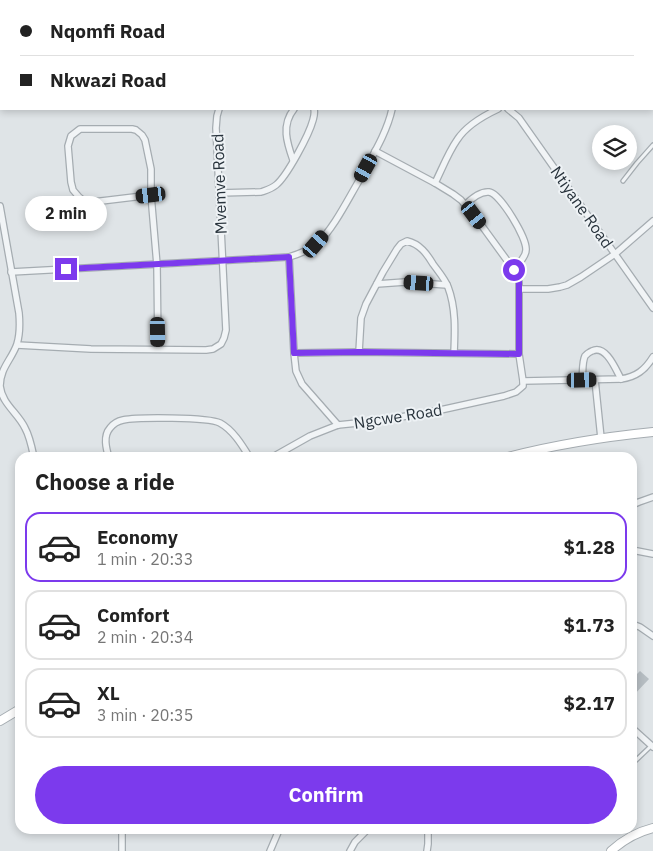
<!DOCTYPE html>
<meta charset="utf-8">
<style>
body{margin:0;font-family:"IBM Plex Sans",sans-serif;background:#f6f6f6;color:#222;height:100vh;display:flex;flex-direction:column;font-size:19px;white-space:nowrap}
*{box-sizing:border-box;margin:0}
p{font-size:16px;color:#767676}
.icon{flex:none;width:28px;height:28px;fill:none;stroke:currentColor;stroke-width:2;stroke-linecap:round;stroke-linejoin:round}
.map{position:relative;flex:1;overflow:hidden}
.details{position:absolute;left:15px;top:452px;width:622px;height:382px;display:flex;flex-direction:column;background:#fff;border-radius:15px;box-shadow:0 2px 8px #0003}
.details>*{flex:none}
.guide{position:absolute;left:0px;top:0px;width:654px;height:110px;box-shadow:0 2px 8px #0003;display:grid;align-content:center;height:110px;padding:0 20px;background:#fff}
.fabs{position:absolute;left:592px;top:125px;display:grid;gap:10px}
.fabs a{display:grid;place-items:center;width:45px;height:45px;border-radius:50%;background:#fff;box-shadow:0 2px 8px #0003;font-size:25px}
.end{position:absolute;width:22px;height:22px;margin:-11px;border:6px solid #7c3aed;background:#fff;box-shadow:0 0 0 2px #fff}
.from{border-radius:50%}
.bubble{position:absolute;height:35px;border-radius:18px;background:#fff;box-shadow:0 2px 8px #0003;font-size:16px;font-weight:700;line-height:35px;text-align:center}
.car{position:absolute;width:15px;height:30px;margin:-15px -8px;border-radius:6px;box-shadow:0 0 4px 1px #0007;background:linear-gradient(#222 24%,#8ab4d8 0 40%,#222 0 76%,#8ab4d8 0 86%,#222 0)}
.guide b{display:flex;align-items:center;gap:18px;height:48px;font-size:19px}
.guide b+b{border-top:1px solid #e0e0e0}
.guide i{width:12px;height:12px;background:#222}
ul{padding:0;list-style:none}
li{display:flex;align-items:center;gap:15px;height:70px;margin:0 10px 8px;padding:0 10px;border:2px solid #e0e0e0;border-radius:15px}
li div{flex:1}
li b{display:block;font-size:19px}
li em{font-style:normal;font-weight:700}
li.active{border-color:#7c3aed}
li>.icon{width:45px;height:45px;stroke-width:1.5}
h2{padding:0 20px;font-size:22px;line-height:60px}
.action{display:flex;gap:10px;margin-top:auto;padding:10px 20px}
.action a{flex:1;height:58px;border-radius:30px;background:#7c3aed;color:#fff;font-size:20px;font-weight:700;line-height:58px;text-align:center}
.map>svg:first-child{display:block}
.building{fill:#b7bec3}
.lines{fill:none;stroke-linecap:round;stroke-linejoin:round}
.lane-casing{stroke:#a5acb1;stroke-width:5.5}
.street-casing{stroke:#a5acb1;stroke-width:8}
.secondary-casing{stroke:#a5acb1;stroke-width:10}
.lane{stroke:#f1f4f6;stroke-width:3}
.street{stroke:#f1f4f6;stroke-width:5.5}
.secondary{stroke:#fff;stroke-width:8}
.route{stroke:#7c3aed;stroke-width:6}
.labels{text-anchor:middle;stroke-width:4;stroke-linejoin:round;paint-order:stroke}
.street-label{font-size:16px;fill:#29343d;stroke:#eef2f5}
</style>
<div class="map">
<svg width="653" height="851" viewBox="0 0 653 851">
<rect width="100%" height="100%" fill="#dfe4e7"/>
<polygon class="building" points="640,671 649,679 632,697 632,679"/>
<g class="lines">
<defs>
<g id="lane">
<polyline points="623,181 637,163 653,145"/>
<polyline points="632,764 651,746"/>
</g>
<g id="street">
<polyline points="159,0 160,1"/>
<polyline points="327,0 328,1"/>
<polyline points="407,0 408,1"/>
<polyline points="510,0 511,1"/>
<polyline points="90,1 90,0"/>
<polyline points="0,26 1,26"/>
<polyline points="652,88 653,88"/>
<polyline points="508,109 519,118 653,308"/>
<path d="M293 160C287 143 281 125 294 109"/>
<path d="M435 183C442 169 448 153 457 140 466 126 483 116 498 109"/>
<path d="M219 193 261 192C267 190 271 189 276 185 287 176 309 135 313 120 314 116 315 113 314 109"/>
<polyline points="151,195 93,202 84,201 79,197 73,190 71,182 68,146 71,136 80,129 132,129 136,130 142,135 145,140 151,169 151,195 157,265 158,349"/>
<path d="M465 205C471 199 480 191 489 192 500 193 527 238 526 250 526 257 518 264 514 270"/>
<path d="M0 206 19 313C20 324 20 334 17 344 12 359 0 368 0 386 2 404 18 413 25 428 30 437 32 448 34 458"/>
<polyline points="289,257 294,353 296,371 302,384 338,425"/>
<path d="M11 272 289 257C299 254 309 250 317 244 334 228 348 199 360 179 371 158 387 133 392 109"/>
<polyline points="377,284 405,282 447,285"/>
<polyline points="519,289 548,289 560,287 567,285 581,277 615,254 653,221"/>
<polyline points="17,345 91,349 206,350 213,349 221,344 224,338 226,330 216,128 217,116 219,109"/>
<path d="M359 352 361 318 366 304 383 272 397 249 401 244 407 241C420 244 427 254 433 264 438 271 445 279 448 287 456 308 455 331 454 353"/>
<polyline points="294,353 359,352 519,354"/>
<path d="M582 380C583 373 582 362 585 356 587 354 589 352 592 351 606 344 616 370 621 379"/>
<polyline points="595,380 601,438"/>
<path d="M523 381 621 379C636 377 645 370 653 357"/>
<path d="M109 458C106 448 103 436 110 428 113 424 118 421 123 420 137 417 208 417 220 423 233 430 242 445 250 458"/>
<polyline points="271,458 310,436 338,425 377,421 436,411 504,396 516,392 523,386 523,381 519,354 519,282 514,270 474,215 461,200 453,194 435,183 375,151"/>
<polyline points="632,505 639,502 653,497"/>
<polyline points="632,550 653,554"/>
<polyline points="632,624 640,627 653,636"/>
<polyline points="632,728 653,747"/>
<polyline points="122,830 122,851"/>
<polyline points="270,851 279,830"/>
<polyline points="350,851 355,842 367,830"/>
<polyline points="427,851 428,844 428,830"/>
</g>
<g id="secondary">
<polyline points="18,0 18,1"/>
<polyline points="0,98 1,96"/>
<path d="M504 458C553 445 603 437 653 432"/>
<polyline points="0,721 20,709"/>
<path d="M611 851C623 840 637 832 653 828"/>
</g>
</defs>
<use href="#lane" class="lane-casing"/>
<use href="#street" class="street-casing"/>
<use href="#secondary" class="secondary-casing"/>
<use href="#lane" class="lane"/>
<use href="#street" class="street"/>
<use href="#secondary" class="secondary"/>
</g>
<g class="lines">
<polyline class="route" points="66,269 289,257 294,353 359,352 519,354 519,282 514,270"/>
</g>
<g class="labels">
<g class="street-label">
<text transform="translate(219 184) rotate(-92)" y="6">Mvemve Road</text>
<text transform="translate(582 207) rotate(55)" y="6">Ntiyane Road</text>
<text transform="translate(398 416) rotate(-9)" y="6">Ngcwe Road</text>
</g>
</g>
</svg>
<div class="fabs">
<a><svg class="icon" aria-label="layers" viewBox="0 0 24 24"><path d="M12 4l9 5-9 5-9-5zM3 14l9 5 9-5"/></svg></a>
</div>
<i class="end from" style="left:514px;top:270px"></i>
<i class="end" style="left:66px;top:269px"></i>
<div class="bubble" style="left:25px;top:196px;width:82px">2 min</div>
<i class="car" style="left:366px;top:168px;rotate:209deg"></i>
<i class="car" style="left:151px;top:195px;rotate:263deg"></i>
<i class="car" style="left:474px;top:215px;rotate:143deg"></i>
<i class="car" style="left:316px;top:244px;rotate:41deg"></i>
<i class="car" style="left:419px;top:283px;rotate:274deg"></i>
<i class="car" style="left:158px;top:332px;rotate:179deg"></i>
<i class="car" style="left:582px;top:380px;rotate:89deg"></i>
<div class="guide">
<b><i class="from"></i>Nqomfi Road</b>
<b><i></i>Nkwazi Road</b>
</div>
<section class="details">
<h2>Choose a ride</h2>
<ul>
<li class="active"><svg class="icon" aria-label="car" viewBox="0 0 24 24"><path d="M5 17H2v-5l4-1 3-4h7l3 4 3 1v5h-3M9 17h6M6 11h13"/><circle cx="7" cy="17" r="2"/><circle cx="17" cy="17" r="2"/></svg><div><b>Economy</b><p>1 min · 20:33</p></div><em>$1.28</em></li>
<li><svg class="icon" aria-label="car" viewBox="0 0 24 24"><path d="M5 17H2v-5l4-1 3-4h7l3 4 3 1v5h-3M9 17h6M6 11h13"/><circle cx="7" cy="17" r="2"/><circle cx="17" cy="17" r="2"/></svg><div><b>Comfort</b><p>2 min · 20:34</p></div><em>$1.73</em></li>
<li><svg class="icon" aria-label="car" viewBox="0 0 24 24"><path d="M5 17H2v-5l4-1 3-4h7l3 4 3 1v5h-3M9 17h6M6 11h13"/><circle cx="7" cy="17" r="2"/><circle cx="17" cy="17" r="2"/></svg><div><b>XL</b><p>3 min · 20:35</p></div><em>$2.17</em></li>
</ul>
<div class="action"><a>Confirm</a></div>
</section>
</div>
